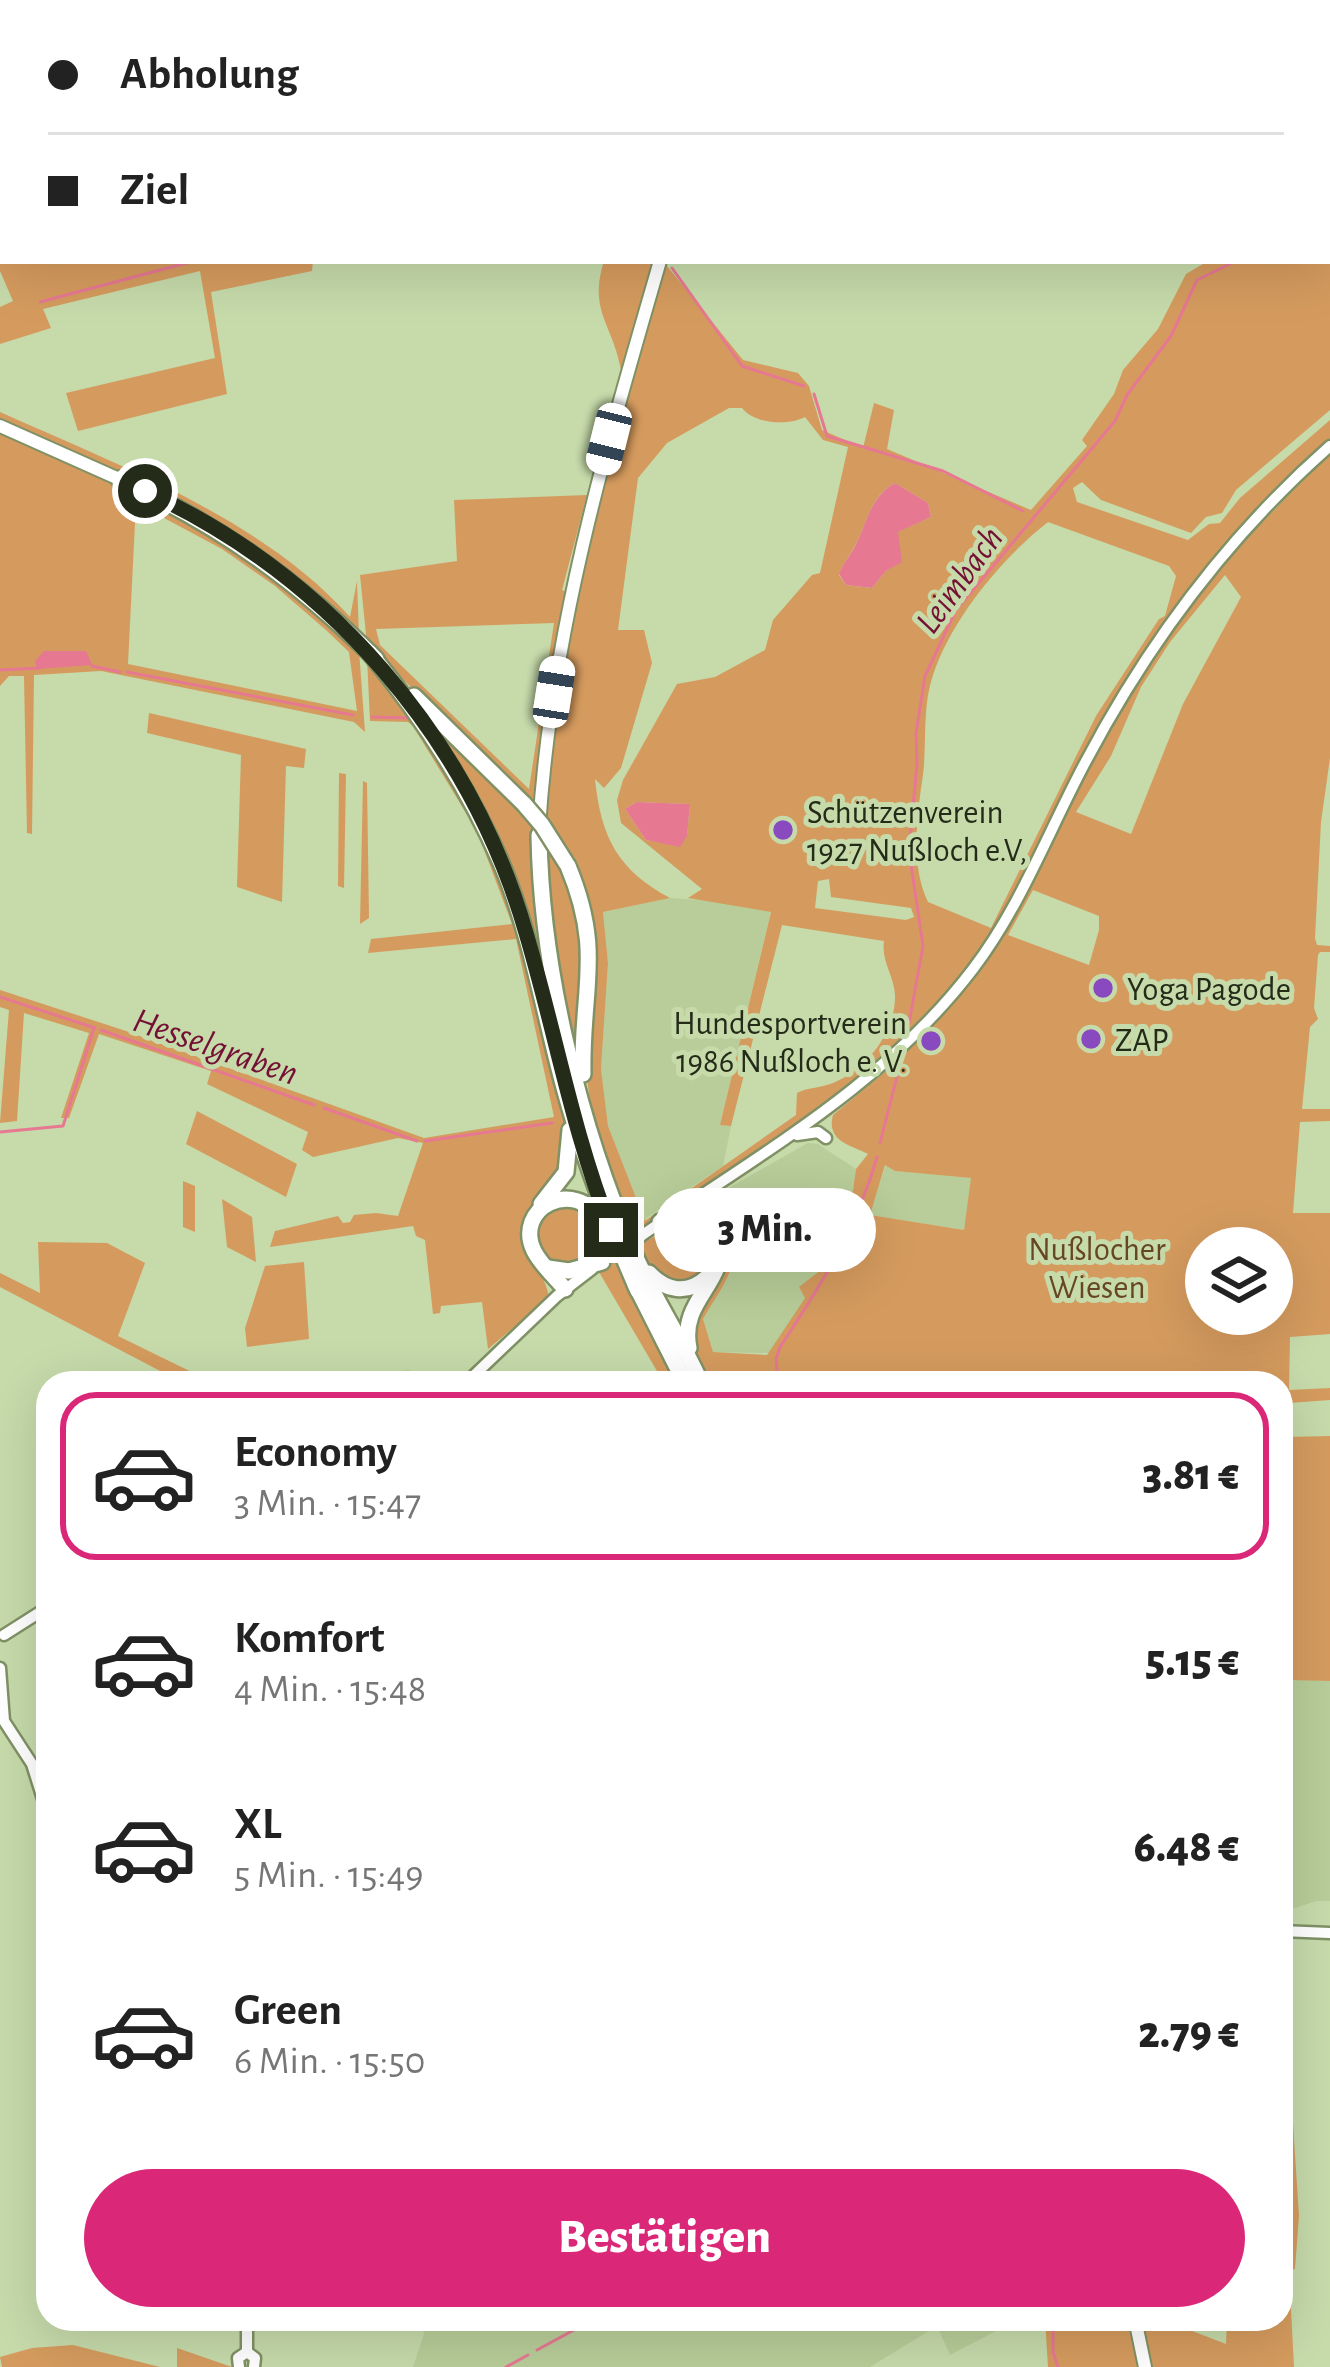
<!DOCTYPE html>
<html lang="de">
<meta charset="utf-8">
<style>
body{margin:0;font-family:"Alegreya Sans",sans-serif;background:#f6f6f6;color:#222;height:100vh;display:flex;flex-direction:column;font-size:45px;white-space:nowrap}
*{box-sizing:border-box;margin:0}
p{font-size:39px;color:#767676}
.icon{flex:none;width:66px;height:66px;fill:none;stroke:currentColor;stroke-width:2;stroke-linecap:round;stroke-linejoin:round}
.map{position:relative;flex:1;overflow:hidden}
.details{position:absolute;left:36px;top:1371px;width:1257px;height:960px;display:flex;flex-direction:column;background:#fff;border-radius:36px;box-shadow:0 12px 48px #0002}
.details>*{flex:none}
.banner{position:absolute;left:0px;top:0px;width:1332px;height:264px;box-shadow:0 12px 48px #0002;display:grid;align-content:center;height:264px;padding:0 48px;background:#fff}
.controls{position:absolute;left:1185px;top:1227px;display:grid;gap:24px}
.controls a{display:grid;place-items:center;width:108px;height:108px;border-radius:50%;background:#fff;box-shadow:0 12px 48px #0002;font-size:60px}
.end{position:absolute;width:54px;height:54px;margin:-27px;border:15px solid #242b19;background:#fff;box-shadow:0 0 0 6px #fff}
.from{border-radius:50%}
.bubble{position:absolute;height:84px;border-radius:42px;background:#fff;box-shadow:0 12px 48px #0002;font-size:39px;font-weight:800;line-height:84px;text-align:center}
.car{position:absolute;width:36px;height:72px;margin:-36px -18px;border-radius:15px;box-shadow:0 0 9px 3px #0007;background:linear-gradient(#fff 24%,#345 0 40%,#fff 0 76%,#345 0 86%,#fff 0)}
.banner b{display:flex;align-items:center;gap:42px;height:114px;font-size:45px}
.banner b+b{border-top:3px solid #e0e0e0}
.banner i{width:30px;height:30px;background:#222}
ul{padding:21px 0 0;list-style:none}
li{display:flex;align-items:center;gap:36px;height:168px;margin:0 24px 18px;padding:0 24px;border:6px solid transparent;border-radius:36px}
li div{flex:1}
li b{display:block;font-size:45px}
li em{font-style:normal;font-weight:800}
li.selected{border-color:#db2777}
li>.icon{width:108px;height:108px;stroke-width:1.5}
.cta{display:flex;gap:24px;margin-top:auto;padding:24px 48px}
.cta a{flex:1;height:138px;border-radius:72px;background:#db2777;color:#fff;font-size:48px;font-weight:800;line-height:138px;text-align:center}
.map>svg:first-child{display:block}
.built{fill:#b8cd99}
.green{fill:#d59b5e;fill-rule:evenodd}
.water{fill:#e67892}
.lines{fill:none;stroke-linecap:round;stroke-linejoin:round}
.stream{stroke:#e67892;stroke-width:3}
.secondary-casing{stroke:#809165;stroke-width:15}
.primary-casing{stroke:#809165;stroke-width:16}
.highway-casing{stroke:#809165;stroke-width:20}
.secondary{stroke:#fff;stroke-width:10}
.primary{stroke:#fff;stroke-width:12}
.highway{stroke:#fff;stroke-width:15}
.secondary-bridge-casing{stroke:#809165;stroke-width:15;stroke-linecap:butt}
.highway-bridge-casing{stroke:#809165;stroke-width:20;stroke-linecap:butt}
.secondary-bridge{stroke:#fff;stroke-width:10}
.highway-bridge{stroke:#fff;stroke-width:15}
.route{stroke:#242b19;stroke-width:15}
.poi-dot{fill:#894ac0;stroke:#c6daaa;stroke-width:4.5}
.labels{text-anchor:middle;stroke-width:10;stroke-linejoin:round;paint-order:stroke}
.poi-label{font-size:33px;fill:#242b19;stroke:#c6daaa;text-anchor:start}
.park-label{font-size:33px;fill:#674623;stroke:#c6daaa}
.water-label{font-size:36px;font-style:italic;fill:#751035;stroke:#c6daaa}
</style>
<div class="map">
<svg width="1330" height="2367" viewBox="0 0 1330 2367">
<rect width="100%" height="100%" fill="#c6daaa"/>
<g class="built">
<polygon points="670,898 728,902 771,911 720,1125 731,1126 723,1166 646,1218 645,1224 608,1126 601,1069 608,963 603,912"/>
<polygon points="808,1143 818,1144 856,1169 853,1190 822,1269 800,1287 806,1297 770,1353 713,1352 703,1319 729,1275 734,1234 716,1195"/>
<polygon points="886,1164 895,1171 972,1178 964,1230 869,1215"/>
<polygon points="410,1370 411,1383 345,1383 344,1376"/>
<polygon points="1288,1679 1330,1681 1330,1901 1316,1901 1281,1913 1281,1777"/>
<polygon points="421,2319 1019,2319 950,2355 937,2326 870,2367 413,2367 424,2334"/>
</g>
<g class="green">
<polygon points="0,0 489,0 3,3 3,261 313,261 312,271 211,292 227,394 78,431 66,393 215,358 200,271 43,309 51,328 0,344 0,307 13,301 0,271"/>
<path d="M1330 218V410L1236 490 1222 513 1206 517 1191 533 1101 500 1082 482 1073 488 1077 502 1188 540 1209 524 1220 523 1240 498 1330 420V441C1239 524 1160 618 1100 726 1042 831 1002 943 916 1030L915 1039C978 995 1022 895 1057 827 1083 775 1111 723 1139 673 1186 589 1260 514 1330 449L1266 512 1241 544 1330 453V758L1321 822 1315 938 1317 945 1330 946V952H1320L1318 955 1314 1008 1318 1019 1310 1027 1302 1109H1330V1121L1300 1122 1293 1213H1330V1334L1290 1337 1289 1390 1330 1388V1400L1289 1403 1286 1437 1330 1436V1681L1288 1680 1281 1777V1383H707C700 1366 689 1347 689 1328 691 1274 743 1284 710 1212L721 1205C746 1261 732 1270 703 1319L713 1352 767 1355 805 1298 799 1287 822 1269 853 1190 856 1169 868 1154C850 1145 826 1141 833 1115L896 1063 900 1047 804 1123 633 1235C613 1183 591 1131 587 1075 584 1044 591 1014 594 983 599 930 581 878 554 833 550 862 577 889 583 919 594 973 578 1024 580 1077 568 1027 553 977 548 925 527 700 604 475 663 261L743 360 798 373 809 386 822 430 863 448 874 403 894 410 887 449 1031 510 1087 446 1082 440 1114 394 1123 370 1158 329 1186 274 1208 261H1329ZM729 408H742C754 424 788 426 805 417L823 440 848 447 820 573 812 575 773 620 765 650 715 677 677 684 623 780 617 800 621 823 702 889 688 898 771 912 720 1125 731 1126 782 925 884 941C881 962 894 975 895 995 896 1032 866 1070 833 1083 821 1088 809 1087 797 1093L796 1115 645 1221 608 1126 601 1069 608 963 603 912 670 898C618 870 601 838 595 779L604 788 621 768 652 663 644 630H618L638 478 667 443ZM895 483 928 503 931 517 897 532 901 562 886 571 872 588 846 585 839 575C843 564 848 558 853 549 868 525 868 497 895 483ZM1048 522 1169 566 1176 576 1165 616 1159 619 1096 716 991 928 928 902C910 865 917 815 923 775 927 742 922 707 933 675 952 618 1002 558 1048 522ZM1225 575 1241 597 1183 704 1131 834 1076 812 1111 756 1141 687 1170 642ZM637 802 690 804 687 835 680 846 646 840 625 809ZM829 879 831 897 911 908 914 917 906 920 815 908 818 881ZM1033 890 1099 916V930L1089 965 1008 935ZM885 1165 895 1171 971 1178 964 1230 870 1215ZM1206 1248H1272V1314H1206Z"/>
<path d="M604 261H655L621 370C613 324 588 311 604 261Z"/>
<path d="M0 412C118 465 263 519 350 617L357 581 359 636 297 579 0 421Z"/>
<path d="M0 429 148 496 236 545 359 650 365 732 354 722 101 671 34 675 32 834 27 833 24 676H9L0 686ZM136 503 222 549 275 586 326 630 349 652 357 711 128 664Z"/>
<path d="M587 495 562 590 567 592 535 809 367 644 360 575 457 561 454 500ZM554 623 529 789 380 645 376 629Z"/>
<path d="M367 658 445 759 508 888 566 1126 565 1163 522 1228C523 1255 546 1273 549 1298L488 1349 482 1302 441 1306 440 1313 433 1314 425 1240 416 1236 413 1226 270 1247 275 1231 338 1216 343 1223 350 1222 354 1215 376 1213 398 1216 423 1143 398 1138 313 1157 302 1150 308 1132 207 1084 211 1071 99 1034 69 1118H61L89 1033 24 1013 17 1121 0 1123 9 1010 0 1007V990L123 1030 424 1138 554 1117 516 939 368 953 371 939 512 924 477 831 413 726 408 722 370 721Z"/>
<polygon points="407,693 535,821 532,891 538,954 503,852"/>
<polygon points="149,713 306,749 304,768 286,766 282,902 237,887 241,755 147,733"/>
<polygon points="339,773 346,774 344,888 338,886"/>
<polygon points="363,781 367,783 369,918 360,924"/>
<polygon points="197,1111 297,1164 286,1197 186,1144"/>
<polygon points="183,1181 195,1186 195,1232 183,1227"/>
<polygon points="222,1199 252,1217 256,1262 227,1247"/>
<polygon points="558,1202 593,1212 611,1248 595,1260 556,1267 536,1249 537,1221"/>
<polygon points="691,1224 709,1233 715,1249 708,1274 678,1288 648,1267 637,1246 672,1227"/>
<polygon points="38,1242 107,1243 145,1263 118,1336 214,1383 183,1383 0,1287 0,1273 40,1293"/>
<polygon points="617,1261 683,1383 664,1383 599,1272"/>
<polygon points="304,1262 309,1339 247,1347 245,1328 265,1266"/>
<polygon points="1281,2092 1291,2092 1299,2216 1295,2269 1289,2270 1294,2367 1149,2367 1140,2319 1161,2319 1226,2344 1227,2319 1281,2319"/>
<polygon points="1045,2319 1132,2319 1141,2367 1048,2367"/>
<polygon points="73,2345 160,2367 2,2367 0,2357 32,2348"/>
<polygon points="177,2348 232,2367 177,2367"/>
</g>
<g class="water">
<path d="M895 483 928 503 931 517 898 532 902 562 886 571 872 588 846 585 839 574C843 564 848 558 854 548 867 525 869 497 895 483Z"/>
<polygon points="44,651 86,651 92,665 37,669 35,661"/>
<polygon points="637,802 690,804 687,836 680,847 646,840 625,809"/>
</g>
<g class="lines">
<g class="stream">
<polyline points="324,0 345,0"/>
<polyline points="1224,0 1226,3"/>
<polyline points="138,3 142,0"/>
<polyline points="648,3 655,0"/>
<polyline points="0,90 3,89"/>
<polyline points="672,268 742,366 804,386"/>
<polyline points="40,302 194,261"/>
<polyline points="814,394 827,436 943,471 1023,511"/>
<polyline points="92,666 120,672"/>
<polyline points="0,670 40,668"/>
<polyline points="127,672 353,715"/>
<polyline points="372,717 412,718"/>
<polyline points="0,997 95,1028"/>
<polyline points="101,1030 314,1105"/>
<polyline points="907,1034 923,946 909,851 917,764 916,733 925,676 956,610 1115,421 1127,395 1171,336 1197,280 1236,261"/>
<polyline points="324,1108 417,1141"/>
<polyline points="0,1132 63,1126 94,1028"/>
<polyline points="425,1141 552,1123"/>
<polyline points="880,1143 904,1049"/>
<path d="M778 1383 776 1359 780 1347C820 1287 857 1228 877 1157"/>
<polyline points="1053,2319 1053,2352 1058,2367"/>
<polyline points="537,2350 585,2324"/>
<polyline points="506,2367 528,2355"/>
</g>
<defs>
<g id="secondary">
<polyline points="797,1135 818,1132 826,1138"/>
<path d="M641 1236C759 1154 884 1086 973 969 1021 906 1049 830 1086 761 1149 642 1229 535 1330 446"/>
<polyline points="466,1383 557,1296 592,1269"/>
<polyline points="4,1635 48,1607"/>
<polyline points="0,1668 4,1721 32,1764 48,1815"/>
<polyline points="1281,1931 1330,1933"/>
<polyline points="247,2319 247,2352 255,2358 254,2367"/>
<polyline points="239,2367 238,2358 247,2352"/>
</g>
<g id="primary">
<polyline points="730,3 731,0"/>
<polyline points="0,426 119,479"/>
<path d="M539 828C551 633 606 447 660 261"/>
<polyline points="1135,2319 1145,2367"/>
</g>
<g id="highway">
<path d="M119 479C221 526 296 580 376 659"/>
<path d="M370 653C423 718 468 786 501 863 531 934 543 1010 563 1084 582 1155 608 1223 638 1291"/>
<polyline points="414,696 524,804"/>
<path d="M539 835C541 970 580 1128 634 1253 653 1297 681 1338 701 1383"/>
<path d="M568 866C604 952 581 989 583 1074"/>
<polyline points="541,1204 566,1172 570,1130"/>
<polyline points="660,1222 682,1219 705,1224"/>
<polyline points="548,1268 569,1271 602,1262"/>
<path d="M649 1273C666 1291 687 1295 706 1278"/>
<polyline points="635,1284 685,1383"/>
<path d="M565 1289C555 1277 541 1265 534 1251 513 1208 575 1176 601 1221"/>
<path d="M689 1348C679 1300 727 1283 719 1242 716 1227 706 1211 699 1198"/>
</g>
</defs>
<use href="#secondary" class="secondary-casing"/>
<use href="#primary" class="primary-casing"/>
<use href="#highway" class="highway-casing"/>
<use href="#secondary" class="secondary"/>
<use href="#primary" class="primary"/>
<use href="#highway" class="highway"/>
<defs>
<polyline id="secondary-bridge" points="606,1259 641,1236"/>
<polyline id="highway-bridge" points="524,804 542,825 568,866"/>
</defs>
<use href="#secondary-bridge" class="secondary-bridge-casing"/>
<use href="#highway-bridge" class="highway-bridge-casing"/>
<use href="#secondary-bridge" class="secondary-bridge"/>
<use href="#highway-bridge" class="highway-bridge"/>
</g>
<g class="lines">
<path class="route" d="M145 491C328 575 470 738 526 933 556 1034 572 1130 611 1230"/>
</g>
<g class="poi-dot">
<circle cx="783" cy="830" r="12"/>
<circle cx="1103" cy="988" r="12"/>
<circle cx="1091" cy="1039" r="12"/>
<circle cx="931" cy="1041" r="12"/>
</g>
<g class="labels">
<g class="poi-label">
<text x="807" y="823">Schützenverein<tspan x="807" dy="38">1927 Nußloch e.V,</tspan></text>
<text x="1127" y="1000">Yoga Pagode</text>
<text x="907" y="1034" text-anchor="end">Hundesportverein<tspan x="907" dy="38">1986 Nußloch e. V.</tspan></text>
<text x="1115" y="1051">ZAP</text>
</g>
<g class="park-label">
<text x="1097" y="1260">Nußlocher<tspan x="1097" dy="38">Wiesen</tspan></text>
</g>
<g class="water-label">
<text transform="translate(958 579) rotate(-54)" y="13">Leimbach</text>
<text transform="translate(216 1045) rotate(19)" y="13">Hesselgraben</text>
</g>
</g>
</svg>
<div class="controls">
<a><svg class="icon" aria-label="layers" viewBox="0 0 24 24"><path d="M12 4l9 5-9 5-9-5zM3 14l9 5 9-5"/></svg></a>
</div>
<i class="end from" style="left:145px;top:491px"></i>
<i class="end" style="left:611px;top:1230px"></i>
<div class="bubble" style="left:654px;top:1188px;width:222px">3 Min.</div>
<i class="car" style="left:609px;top:439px;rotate:194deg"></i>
<i class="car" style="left:554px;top:692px;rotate:9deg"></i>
<div class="banner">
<b><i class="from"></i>Abholung</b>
<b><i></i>Ziel</b>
</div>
<section class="details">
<ul>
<li class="selected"><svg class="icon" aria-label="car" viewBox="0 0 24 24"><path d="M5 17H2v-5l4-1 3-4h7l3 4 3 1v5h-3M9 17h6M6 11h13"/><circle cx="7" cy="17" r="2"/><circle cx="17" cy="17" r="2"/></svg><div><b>Economy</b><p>3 Min. · 15:47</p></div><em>3.81 €</em></li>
<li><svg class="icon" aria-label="car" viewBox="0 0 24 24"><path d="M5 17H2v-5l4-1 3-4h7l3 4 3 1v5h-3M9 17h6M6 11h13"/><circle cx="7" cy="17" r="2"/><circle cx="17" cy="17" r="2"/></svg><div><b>Komfort</b><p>4 Min. · 15:48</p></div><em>5.15 €</em></li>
<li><svg class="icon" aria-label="car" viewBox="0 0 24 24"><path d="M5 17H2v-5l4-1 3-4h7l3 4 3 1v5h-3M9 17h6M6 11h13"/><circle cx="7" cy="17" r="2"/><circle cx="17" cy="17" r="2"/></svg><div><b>XL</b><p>5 Min. · 15:49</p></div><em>6.48 €</em></li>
<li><svg class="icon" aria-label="car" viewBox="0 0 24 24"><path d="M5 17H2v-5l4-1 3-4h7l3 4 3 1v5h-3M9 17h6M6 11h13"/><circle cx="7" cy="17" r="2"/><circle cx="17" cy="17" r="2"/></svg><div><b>Green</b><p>6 Min. · 15:50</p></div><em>2.79 €</em></li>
</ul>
<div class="cta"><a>Bestätigen</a></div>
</section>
</div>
